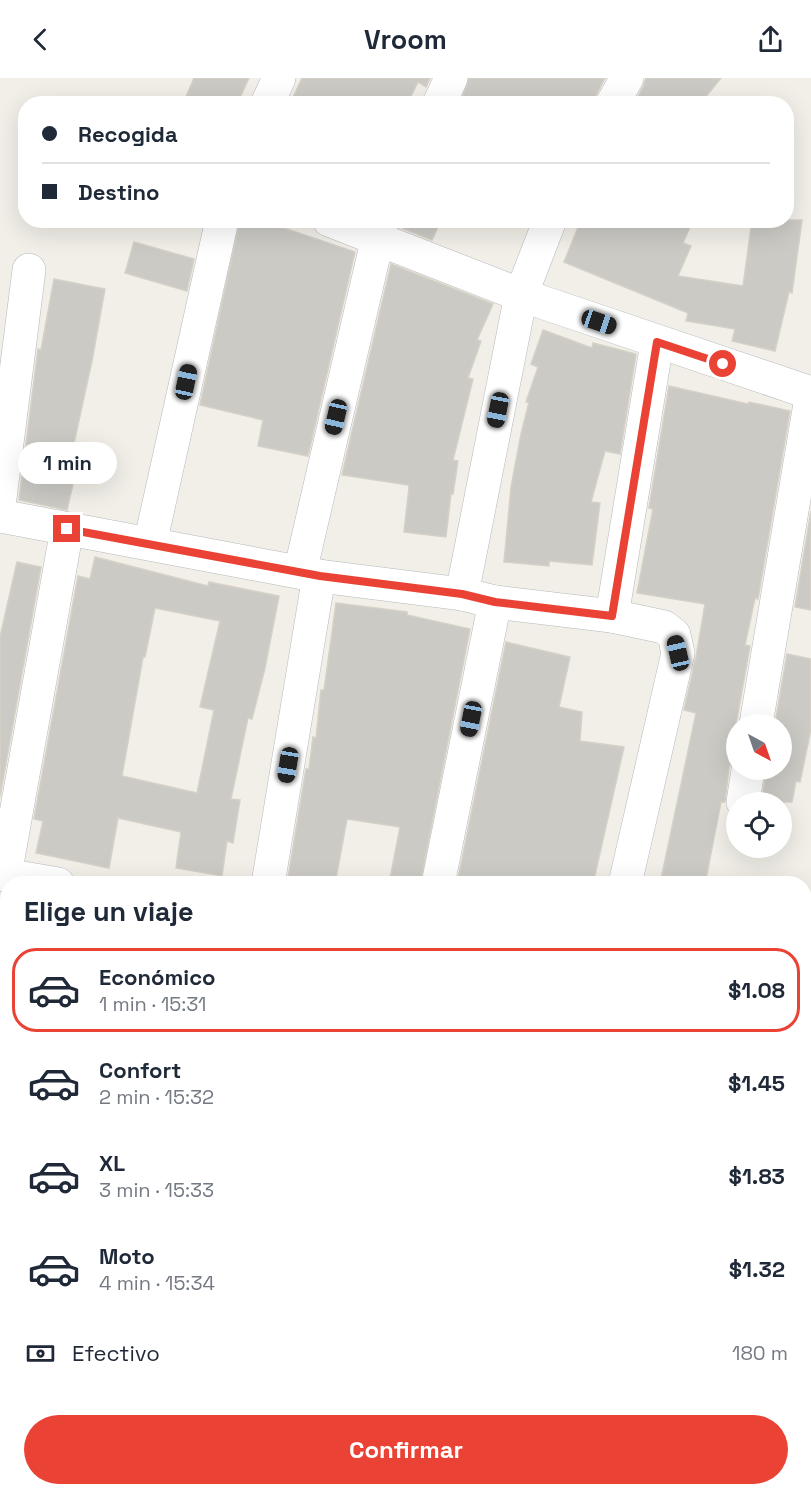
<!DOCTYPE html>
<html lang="es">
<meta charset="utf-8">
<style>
body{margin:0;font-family:"Space Grotesk",sans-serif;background:#f6f6f7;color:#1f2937;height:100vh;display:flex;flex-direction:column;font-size:22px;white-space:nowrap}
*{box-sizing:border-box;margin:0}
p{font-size:20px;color:#747a83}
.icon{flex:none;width:33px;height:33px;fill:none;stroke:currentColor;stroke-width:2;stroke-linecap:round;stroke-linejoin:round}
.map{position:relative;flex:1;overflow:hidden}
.drawer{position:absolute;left:0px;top:798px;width:812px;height:620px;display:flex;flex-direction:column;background:#fff;border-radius:24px 24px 0 0;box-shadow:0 6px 24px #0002}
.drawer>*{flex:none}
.top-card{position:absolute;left:18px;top:18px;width:776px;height:132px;border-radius:24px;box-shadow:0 6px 24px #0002;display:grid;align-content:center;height:132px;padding:0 24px;background:#fff}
.needle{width:39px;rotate:140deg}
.controls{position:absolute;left:726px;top:636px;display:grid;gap:12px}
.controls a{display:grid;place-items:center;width:66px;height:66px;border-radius:50%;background:#fff;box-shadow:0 6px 24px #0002;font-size:30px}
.end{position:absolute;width:27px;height:27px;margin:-14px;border:8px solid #ea4335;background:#fff;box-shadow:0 0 0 3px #fff}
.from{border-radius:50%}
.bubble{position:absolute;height:42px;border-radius:21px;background:#fff;box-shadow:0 6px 24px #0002;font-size:20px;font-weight:700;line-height:42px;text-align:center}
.car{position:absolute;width:18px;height:36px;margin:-18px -9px;border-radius:8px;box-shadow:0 0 4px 2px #0007;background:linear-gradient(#222 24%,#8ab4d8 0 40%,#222 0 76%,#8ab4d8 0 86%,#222 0)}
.top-card b{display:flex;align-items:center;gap:21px;height:57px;font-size:22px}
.top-card b+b{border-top:2px solid #e0e1e3}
.top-card i{width:15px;height:15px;background:#1f2937}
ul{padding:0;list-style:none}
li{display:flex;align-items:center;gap:18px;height:84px;margin:0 12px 9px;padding:0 12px;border:3px solid transparent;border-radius:24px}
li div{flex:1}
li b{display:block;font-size:22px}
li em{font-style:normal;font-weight:700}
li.on{border-color:#ea4335}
li>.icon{width:54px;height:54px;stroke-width:1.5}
h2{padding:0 24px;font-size:27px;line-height:72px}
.pay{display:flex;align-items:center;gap:15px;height:66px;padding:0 24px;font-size:22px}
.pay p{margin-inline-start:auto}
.cta{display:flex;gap:12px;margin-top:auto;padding:12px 24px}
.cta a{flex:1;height:69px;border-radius:36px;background:#ea4335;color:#fff;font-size:24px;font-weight:700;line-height:69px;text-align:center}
header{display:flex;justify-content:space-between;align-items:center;height:78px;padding:0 24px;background:#fff;font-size:27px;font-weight:700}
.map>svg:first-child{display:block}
.building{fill:#cccac5;stroke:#d6d1c6;stroke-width:1.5;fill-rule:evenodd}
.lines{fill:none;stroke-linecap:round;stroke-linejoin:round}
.minor-casing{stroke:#b5b8bc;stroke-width:34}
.minor{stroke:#fff;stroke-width:33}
.route{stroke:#ea4335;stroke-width:8}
</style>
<header><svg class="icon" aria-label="back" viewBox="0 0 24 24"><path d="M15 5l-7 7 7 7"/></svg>Vroom<svg class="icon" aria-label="share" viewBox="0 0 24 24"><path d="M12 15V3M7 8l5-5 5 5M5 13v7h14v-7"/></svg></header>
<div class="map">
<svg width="811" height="1417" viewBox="0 0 811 1417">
<rect width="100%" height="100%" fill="#f1efe8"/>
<g class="building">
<polygon points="194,0 249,0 237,26 183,26"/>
<polygon points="302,0 430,0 426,9 418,4 407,26 290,26"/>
<polygon points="469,0 605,0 596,17 593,26 460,26"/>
<polygon points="646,0 721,0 700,26 634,26 643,9"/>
<polygon points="240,142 260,142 355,174 308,378 258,368 263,342 200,327"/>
<polygon points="406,142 441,142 432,162 402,150"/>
<polygon points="581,142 693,142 683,165 691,168 678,198 743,208 752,142 802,142 792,215 789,214 775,273 732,263 735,251 686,243 688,235 564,184"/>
<polygon points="134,164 194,181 187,213 125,195"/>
<polygon points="391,186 493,226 477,262 481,263 468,300 473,301 453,382 458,383 453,416 451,415 446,459 404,454 409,409 408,407 342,397"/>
<polygon points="54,201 105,211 92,283 69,388 77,389 67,432 19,422 38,271 41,272"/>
<polygon points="543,252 592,270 593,265 636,276 620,376 605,373 591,424 600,425 592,487 549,483 549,488 504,484 511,409 521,356 529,324 526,324 538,289 531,286"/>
<polygon points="669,308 748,326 749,324 790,333 758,521 755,520 745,567 750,568 736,646 736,678 729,689 725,724 721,724 705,806 660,806 696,635 684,632 696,579 705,526 637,515 653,431 649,430"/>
<polygon points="811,433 811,532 795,529"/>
<path d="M95 479 208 508 209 504 279 518 265 590 252 641 248 640 231 721 240 722 233 765 227 763 222 798 176 790 181 754 118 740 109 790 36 775 43 743 34 741 78 498 90 501ZM155 530 220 543 200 629 214 632 197 715 122 698 143 579H145Z"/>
<polygon points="17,484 41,489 0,719 0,559"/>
<polygon points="336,525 407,534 407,537 470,551 420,806 389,806 400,749 347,741 335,806 287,806 306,691 309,691 313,659 316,660 321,612 324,612"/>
<polygon points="506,564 570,579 559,629 582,634 580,663 624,669 593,806 457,806"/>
<polygon points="787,576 811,581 811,651 800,704 796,703 792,724 762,724 766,692 782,692 782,646 775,646"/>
</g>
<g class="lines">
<defs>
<g id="minor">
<polyline points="267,26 279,0"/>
<polyline points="439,26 451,0"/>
<polyline points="612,26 627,0"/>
<polyline points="329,142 521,217 811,315"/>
<polyline points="0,420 29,192"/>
<polyline points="0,438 319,498 462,516 495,524 612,538 664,549 674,557 678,575 625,806"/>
<polyline points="150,466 222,142"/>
<polyline points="300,494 382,142"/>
<polyline points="462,516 521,217 550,142"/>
<polyline points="612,538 657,265"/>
<polyline points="756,646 811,320"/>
<polyline points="743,724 748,692"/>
<polyline points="0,796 58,806"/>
<polyline points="5,797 67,451"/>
<polyline points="268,806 319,498"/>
<polyline points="438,806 495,524"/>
<polyline points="0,998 8,999"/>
<polyline points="804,1111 811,1112"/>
<polyline points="0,1165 8,1166"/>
<polyline points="804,1296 811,1297"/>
<polyline points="0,1331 8,1332"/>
<polyline points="472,1410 514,1417"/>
<polyline points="162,1417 163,1410"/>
</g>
</defs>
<use href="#minor" class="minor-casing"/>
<use href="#minor" class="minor"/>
</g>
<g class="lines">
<polyline class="route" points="67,451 320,498 462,516 495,524 612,538 657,264 723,286"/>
</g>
</svg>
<div class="controls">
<a><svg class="needle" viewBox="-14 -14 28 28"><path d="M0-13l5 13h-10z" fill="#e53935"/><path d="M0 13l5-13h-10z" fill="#747a83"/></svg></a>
<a><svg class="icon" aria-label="locate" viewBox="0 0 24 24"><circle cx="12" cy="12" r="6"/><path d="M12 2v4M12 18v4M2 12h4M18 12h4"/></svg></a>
</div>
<i class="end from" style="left:723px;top:286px"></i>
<i class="end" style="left:67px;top:451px"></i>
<div class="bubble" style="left:18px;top:364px;width:99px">1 min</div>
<i class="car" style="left:599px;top:244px;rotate:109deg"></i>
<i class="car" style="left:186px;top:304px;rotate:12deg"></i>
<i class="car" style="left:498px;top:332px;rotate:191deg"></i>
<i class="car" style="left:336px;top:339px;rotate:193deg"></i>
<i class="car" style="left:678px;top:575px;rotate:347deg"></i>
<i class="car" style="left:471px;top:641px;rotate:191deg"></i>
<i class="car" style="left:288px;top:687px;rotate:189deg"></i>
<div class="top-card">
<b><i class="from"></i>Recogida</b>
<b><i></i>Destino</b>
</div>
<section class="drawer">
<h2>Elige un viaje</h2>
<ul>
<li class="on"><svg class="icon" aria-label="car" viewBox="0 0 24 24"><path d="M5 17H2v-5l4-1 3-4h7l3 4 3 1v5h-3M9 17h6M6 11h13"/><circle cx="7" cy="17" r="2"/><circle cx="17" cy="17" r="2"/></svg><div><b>Económico</b><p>1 min · 15:31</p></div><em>$1.08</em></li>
<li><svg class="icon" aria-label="car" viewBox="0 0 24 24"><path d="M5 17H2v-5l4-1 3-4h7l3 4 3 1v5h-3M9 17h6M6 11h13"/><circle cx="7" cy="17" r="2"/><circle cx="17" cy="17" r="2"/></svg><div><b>Confort</b><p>2 min · 15:32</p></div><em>$1.45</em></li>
<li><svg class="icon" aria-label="car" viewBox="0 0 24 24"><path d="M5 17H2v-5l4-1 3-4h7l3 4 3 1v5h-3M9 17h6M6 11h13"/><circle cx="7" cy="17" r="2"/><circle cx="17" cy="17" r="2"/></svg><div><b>XL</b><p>3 min · 15:33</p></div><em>$1.83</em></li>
<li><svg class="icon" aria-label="car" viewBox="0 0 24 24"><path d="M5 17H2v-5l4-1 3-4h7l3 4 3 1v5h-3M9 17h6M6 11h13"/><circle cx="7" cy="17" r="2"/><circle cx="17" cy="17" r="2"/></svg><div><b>Moto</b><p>4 min · 15:34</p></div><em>$1.32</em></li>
</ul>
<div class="pay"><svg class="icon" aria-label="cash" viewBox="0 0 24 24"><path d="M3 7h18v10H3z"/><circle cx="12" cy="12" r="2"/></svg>Efectivo<p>180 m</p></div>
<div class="cta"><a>Confirmar</a></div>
</section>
</div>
